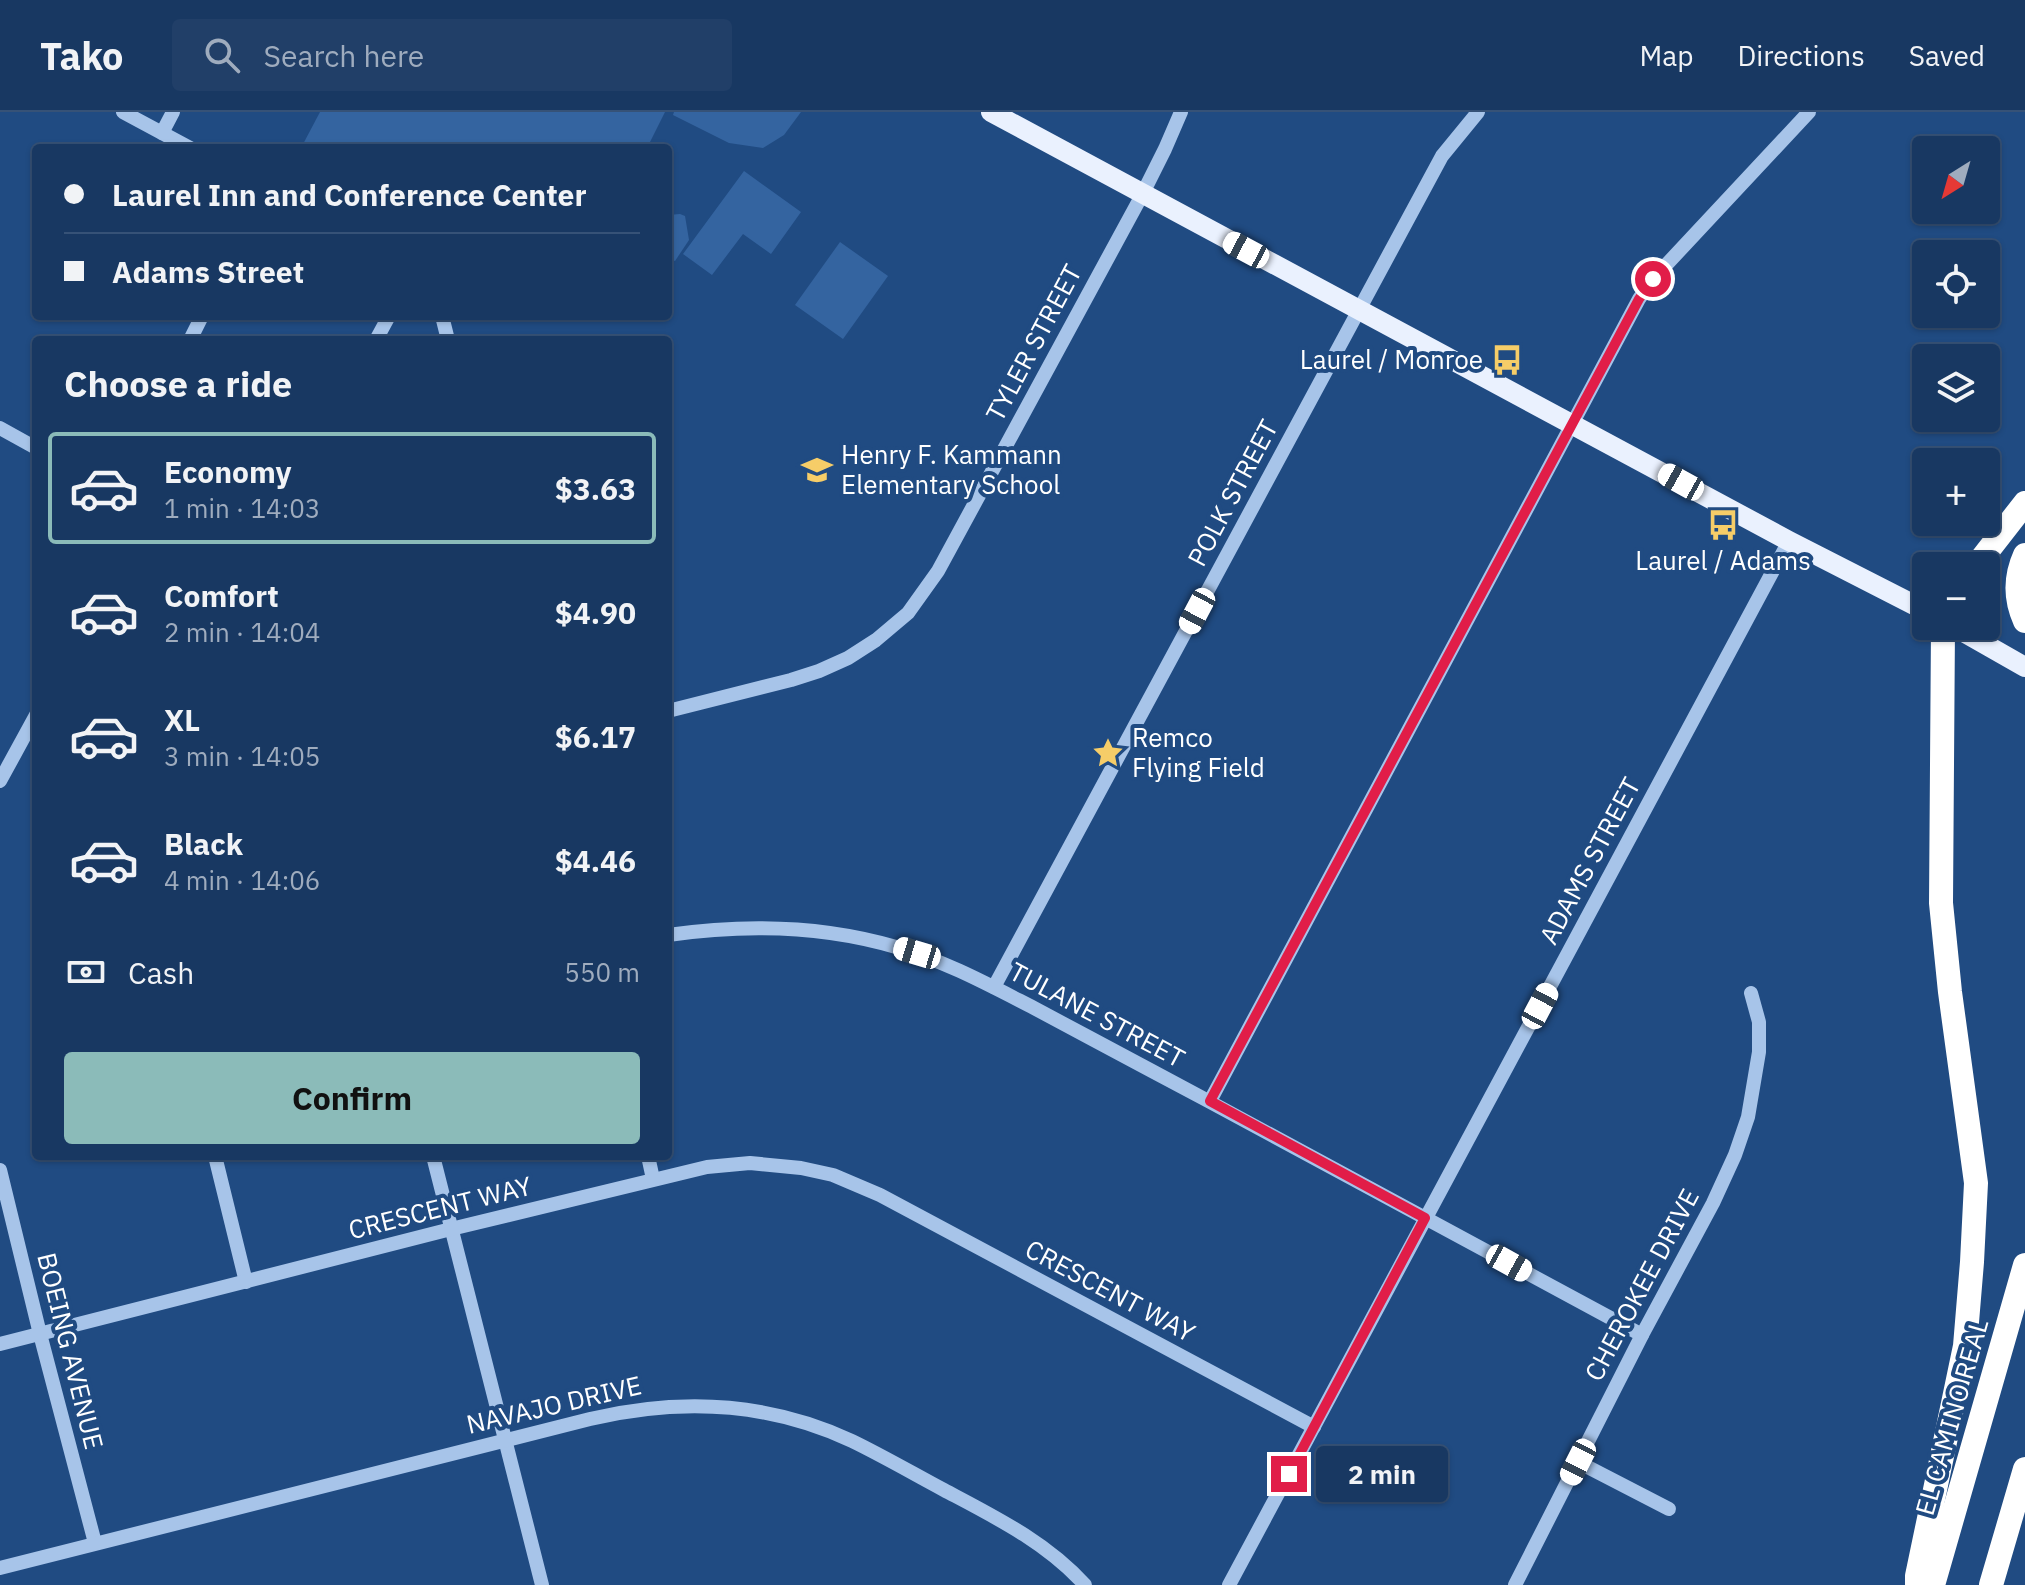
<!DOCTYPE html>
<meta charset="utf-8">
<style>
body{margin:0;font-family:"IBM Plex Sans",sans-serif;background:#213f68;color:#f1f3f6;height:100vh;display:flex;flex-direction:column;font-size:30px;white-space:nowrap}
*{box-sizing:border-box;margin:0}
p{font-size:26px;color:#9facbe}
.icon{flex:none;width:44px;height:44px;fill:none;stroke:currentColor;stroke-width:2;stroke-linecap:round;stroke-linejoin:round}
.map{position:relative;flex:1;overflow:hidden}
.details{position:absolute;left:32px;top:224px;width:640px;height:824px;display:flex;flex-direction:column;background:#183862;border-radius:8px;box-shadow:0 2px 6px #0004,0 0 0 2px #365277}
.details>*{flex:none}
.hud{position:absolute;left:32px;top:32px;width:640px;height:176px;border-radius:8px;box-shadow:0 2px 6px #0004,0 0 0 2px #365277;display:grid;align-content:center;height:176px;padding:0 32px;background:#183862}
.needle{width:52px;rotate:217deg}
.tools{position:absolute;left:1912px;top:24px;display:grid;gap:16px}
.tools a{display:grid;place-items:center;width:88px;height:88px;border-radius:8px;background:#183862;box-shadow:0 2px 6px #0004,0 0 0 2px #365277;font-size:40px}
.end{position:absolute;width:36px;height:36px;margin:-18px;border:10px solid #e11d48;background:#fff;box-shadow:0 0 0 4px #fff}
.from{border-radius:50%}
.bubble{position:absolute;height:56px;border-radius:8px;background:#183862;box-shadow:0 2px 6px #0004,0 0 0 2px #365277;font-size:26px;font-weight:700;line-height:56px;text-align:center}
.car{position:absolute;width:24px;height:48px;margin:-24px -12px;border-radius:10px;box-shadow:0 0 6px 2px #0007;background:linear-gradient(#fff 24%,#345 0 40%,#fff 0 76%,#345 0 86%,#fff 0)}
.hud b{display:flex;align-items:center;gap:28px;height:76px;font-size:30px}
.hud b+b{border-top:2px solid #365277}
.hud i{width:20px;height:20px;background:#f1f3f6}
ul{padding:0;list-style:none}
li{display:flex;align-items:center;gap:24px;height:112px;margin:0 16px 12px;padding:0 16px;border:4px solid transparent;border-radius:8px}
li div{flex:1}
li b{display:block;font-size:30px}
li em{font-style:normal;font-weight:700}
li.active{border-color:#8bbbb9}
li>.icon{width:72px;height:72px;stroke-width:1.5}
h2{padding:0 32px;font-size:36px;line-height:96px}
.pay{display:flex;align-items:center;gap:20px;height:88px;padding:0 32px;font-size:30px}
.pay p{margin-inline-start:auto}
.action{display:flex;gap:16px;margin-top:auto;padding:16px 32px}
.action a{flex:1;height:92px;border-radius:8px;background:#8bbbb9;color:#111;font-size:32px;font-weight:700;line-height:92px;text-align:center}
header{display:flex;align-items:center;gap:48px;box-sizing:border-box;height:112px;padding:0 40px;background:#183862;border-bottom:2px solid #365277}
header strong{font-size:38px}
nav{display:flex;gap:44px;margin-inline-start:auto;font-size:28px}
.search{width:560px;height:72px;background:#213f68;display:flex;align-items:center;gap:20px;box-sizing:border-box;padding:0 28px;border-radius:8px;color:#9facbe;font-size:30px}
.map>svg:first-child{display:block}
.green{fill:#3464a0}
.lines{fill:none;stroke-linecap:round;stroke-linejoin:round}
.minor{stroke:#a7c4e9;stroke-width:14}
.major{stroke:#eaf1fe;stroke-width:20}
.highway{stroke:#fff;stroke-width:24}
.route{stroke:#e11d48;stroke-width:10}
.labels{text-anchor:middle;stroke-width:8;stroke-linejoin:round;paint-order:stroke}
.street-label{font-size:26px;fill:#fff;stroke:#204b82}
.poi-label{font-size:26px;fill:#fff;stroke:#204b82;text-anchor:start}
</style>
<header>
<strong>Tako</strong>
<div class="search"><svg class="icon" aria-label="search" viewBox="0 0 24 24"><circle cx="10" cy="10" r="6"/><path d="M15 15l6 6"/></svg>Search here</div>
<nav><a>Map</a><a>Directions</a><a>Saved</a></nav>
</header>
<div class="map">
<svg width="2025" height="1473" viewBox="0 0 2025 1473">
<rect width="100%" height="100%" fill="#204b82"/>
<g class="green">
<polygon points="320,0 665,0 647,36 301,36"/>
<polygon points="674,0 801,0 784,23 763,36 729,31 673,3"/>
<polygon points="744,59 801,100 771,142 743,122 712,163 683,142"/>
<polygon points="680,102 685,104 689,128 675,149 668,147 668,103"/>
<polygon points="840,130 888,164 843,227 795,193"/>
</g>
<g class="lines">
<g class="minor">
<polyline points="123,0 190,36"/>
<polyline points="162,21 173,0"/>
<polyline points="442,204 448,228"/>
<polyline points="190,228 202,204"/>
<polyline points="376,228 389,204"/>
<polyline points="0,316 36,336"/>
<polyline points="668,599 791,568 819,559 848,546 876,528 908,501 938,459 1142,83 1165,37 1181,0"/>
<polyline points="0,669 36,603"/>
<path d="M668 823C744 812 821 813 896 835 945 849 989 873 1034 896 1073 917 1113 938 1152 959 1316 1046 1479 1135 1642 1223"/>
<polyline points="994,875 1442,44 1478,0"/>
<polyline points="1210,989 1639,187 1653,167 1809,0"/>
<polyline points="215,1044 246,1170"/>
<polyline points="433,1044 542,1473"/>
<polyline points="648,1044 653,1067"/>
<polyline points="0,1058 40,1222 95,1431"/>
<polyline points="0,1232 451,1117 707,1055 750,1051 801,1056 833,1063 880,1083 1314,1315"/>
<polyline points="1578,1350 1669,1397"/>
<path d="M0 1456 590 1307C680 1286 767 1289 852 1329 883 1344 914 1362 944 1378 995 1405 1046 1430 1085 1473"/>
<polyline points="1229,1473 1789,429"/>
<polyline points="1515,1473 1642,1223 1713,1091 1735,1043 1748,1005 1759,940 1759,910 1751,881"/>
</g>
<g class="major">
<polyline points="991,0 1789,429 1926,499"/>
<polyline points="1953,514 2025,555"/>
</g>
<g class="highway">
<path d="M2025 443C2015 465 2015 487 2025 509"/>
<polyline points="1976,454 2025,391"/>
<polyline points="1917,1473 1917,1464 1965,1234 1972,1150 1976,1071 1950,880 1941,791 1943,514"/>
<polyline points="1933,1473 2025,1153"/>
<polyline points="1991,1473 2025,1357"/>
</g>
</g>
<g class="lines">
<polyline class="route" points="1289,1362 1425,1106 1210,989 1639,187 1653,167"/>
</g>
<defs>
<symbol id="bus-bare" viewBox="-9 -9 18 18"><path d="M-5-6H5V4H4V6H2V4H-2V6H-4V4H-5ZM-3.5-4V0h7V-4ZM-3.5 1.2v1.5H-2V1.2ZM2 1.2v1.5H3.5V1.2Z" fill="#f6cd68" stroke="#204b82" stroke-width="2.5" paint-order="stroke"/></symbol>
<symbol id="school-bare" viewBox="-9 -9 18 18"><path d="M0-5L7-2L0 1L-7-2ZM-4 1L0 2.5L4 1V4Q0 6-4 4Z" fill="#f6cd68" stroke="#204b82" stroke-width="2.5" paint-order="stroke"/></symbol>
<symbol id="sight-bare" viewBox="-9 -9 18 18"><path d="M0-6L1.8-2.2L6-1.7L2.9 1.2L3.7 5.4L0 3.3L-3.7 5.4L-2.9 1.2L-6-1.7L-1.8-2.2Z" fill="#f6cd68" stroke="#204b82" stroke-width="2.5" paint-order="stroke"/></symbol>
</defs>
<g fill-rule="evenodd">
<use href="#bus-bare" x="1485" y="226" width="44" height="44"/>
<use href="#school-bare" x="795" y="336" width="44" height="44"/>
<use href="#bus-bare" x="1701" y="391" width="44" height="44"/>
<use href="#sight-bare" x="1086" y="619" width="44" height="44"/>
</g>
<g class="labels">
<g class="street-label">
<text transform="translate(1034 231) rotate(-62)" y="9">TYLER STREET</text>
<text transform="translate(1233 381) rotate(-62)" y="9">POLK STREET</text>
<text transform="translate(1590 749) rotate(-62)" y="9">ADAMS STREET</text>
<text transform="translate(1097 903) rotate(28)" y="9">TULANE STREET</text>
<text transform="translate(440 1096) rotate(-14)" y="9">CRESCENT WAY</text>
<text transform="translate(1642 1173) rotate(-62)" y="9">CHEROKEE DRIVE</text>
<text transform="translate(1110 1179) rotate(28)" y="9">CRESCENT WAY</text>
<text transform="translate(70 1239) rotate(76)" y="9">BOEING AVENUE</text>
<text transform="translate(554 1293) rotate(-13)" y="9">NAVAJO DRIVE</text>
<text transform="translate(1952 1305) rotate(-74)" y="9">EL CAMINO REAL</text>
</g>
<g class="poi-label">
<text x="1483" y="257" text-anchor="end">Laurel / Monroe</text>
<text x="841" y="352">Henry F. Kammann<tspan x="841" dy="30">Elementary School</tspan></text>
<text x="1723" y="458" text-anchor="middle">Laurel / Adams</text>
<text x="1132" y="635">Remco<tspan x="1132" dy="30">Flying Field</tspan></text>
</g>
</g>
</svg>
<div class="tools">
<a><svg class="needle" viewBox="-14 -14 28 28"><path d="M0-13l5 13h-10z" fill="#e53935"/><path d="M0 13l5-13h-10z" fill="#9facbe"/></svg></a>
<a><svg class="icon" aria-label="locate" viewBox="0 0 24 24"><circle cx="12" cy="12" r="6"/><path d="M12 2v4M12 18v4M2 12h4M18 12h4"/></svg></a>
<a><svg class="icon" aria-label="layers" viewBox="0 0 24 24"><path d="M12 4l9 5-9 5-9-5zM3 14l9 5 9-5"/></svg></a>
<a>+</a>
<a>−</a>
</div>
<i class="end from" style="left:1653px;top:167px"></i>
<i class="end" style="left:1289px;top:1362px"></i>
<div class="bubble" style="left:1316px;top:1334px;width:132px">2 min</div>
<i class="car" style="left:1246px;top:138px;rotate:298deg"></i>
<i class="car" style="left:1681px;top:370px;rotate:299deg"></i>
<i class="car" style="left:1197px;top:499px;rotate:208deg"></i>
<i class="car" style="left:917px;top:841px;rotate:287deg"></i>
<i class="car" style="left:1540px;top:894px;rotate:28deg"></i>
<i class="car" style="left:1509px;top:1151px;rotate:119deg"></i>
<i class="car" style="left:1578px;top:1350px;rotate:207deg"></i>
<div class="hud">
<b><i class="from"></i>Laurel Inn and Conference Center</b>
<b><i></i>Adams Street</b>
</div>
<section class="details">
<h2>Choose a ride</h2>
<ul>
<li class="active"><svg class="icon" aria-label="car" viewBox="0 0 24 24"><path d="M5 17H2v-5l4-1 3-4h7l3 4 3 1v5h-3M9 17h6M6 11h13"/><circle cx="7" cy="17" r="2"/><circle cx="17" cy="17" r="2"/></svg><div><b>Economy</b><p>1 min · 14:03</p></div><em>$3.63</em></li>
<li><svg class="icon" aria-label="car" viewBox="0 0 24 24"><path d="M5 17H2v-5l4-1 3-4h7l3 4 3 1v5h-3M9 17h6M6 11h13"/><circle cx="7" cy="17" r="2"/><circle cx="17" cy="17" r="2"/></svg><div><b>Comfort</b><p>2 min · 14:04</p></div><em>$4.90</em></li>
<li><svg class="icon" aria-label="car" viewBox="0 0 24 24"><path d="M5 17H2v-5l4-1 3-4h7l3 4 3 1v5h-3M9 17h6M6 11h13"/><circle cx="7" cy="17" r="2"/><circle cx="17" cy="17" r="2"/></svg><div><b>XL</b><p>3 min · 14:05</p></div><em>$6.17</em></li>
<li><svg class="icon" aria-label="car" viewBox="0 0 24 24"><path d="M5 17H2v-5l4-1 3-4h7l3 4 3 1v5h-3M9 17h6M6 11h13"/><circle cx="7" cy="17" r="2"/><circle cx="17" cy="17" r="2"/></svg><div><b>Black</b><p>4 min · 14:06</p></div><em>$4.46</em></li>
</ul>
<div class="pay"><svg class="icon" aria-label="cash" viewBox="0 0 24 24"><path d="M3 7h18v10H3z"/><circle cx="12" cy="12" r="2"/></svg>Cash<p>550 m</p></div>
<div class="action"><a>Confirm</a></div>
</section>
</div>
